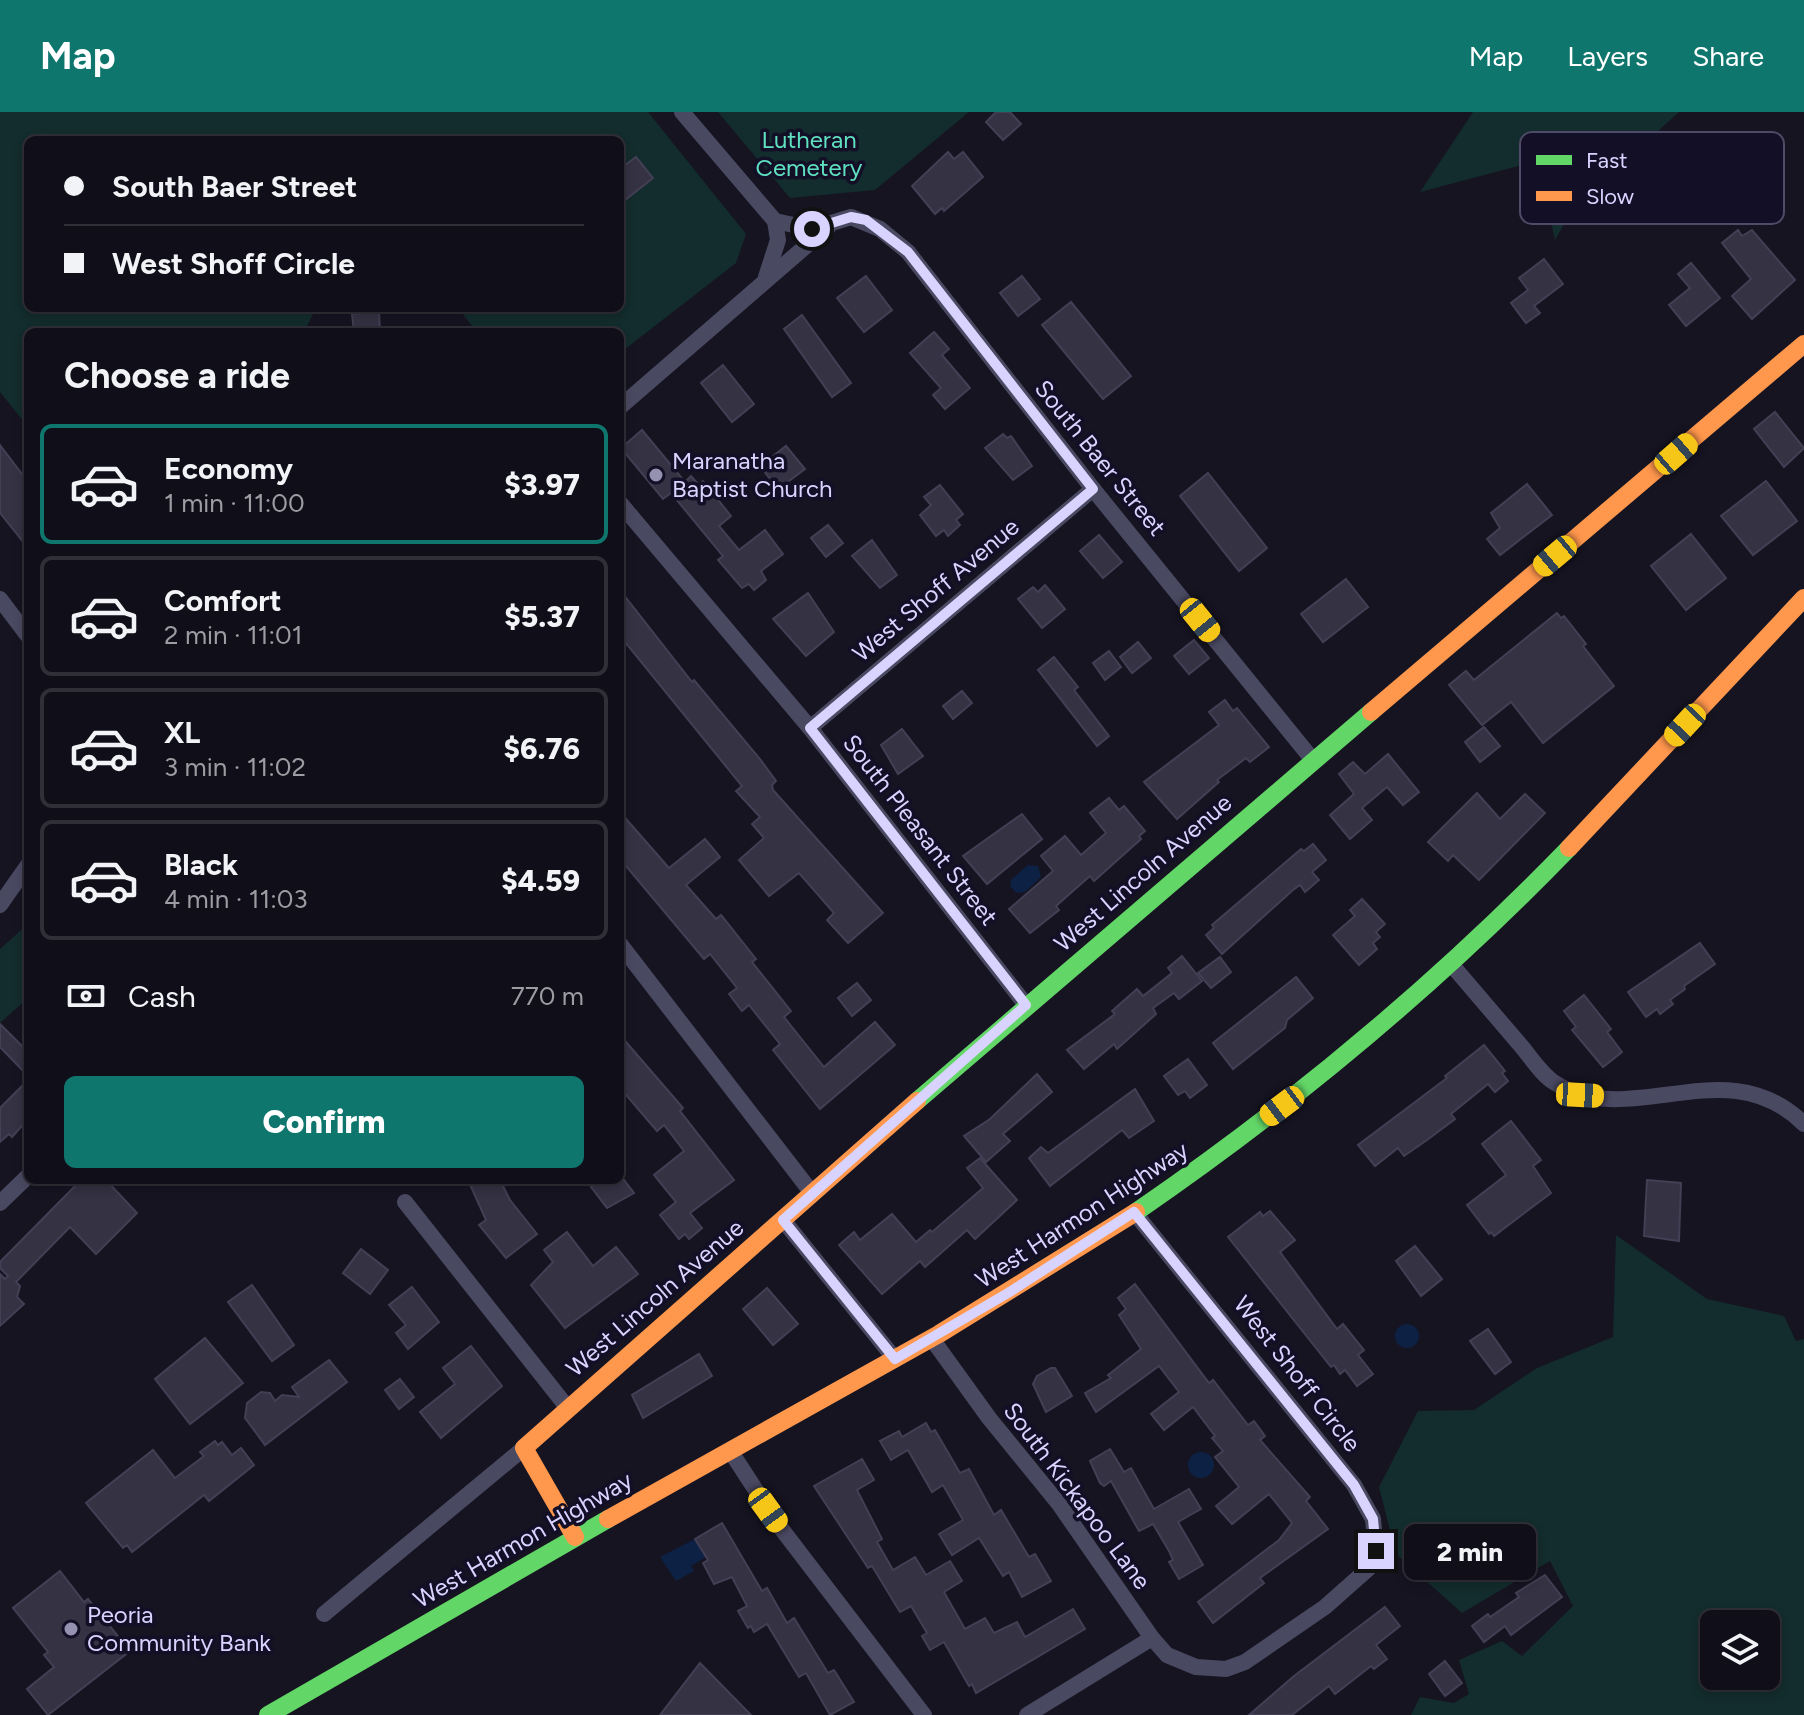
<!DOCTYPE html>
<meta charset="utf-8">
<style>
body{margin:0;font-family:Figtree,sans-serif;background:#191822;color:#f1f3f6;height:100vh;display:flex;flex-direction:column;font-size:30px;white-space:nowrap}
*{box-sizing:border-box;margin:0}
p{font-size:26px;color:#9c9ca2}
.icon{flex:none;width:44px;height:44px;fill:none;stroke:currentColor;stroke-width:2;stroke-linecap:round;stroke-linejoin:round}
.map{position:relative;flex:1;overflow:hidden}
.details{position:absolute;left:24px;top:216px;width:600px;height:856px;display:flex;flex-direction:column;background:#100f19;border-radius:12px;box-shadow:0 4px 12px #0003,0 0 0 2px #302f38}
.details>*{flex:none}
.banner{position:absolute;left:24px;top:24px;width:600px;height:176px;border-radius:12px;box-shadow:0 4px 12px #0003,0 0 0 2px #302f38;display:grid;align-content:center;height:176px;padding:0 40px;background:#100f19}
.controls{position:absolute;left:1700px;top:1498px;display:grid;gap:16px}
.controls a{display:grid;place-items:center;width:80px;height:80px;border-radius:12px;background:#100f19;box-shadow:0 4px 12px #0003,0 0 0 2px #302f38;font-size:40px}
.end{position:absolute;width:36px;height:36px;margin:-18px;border:10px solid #d9d4ff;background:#111;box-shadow:0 0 0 4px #111}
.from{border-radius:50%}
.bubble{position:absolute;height:56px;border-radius:12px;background:#100f19;box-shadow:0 4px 12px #0003,0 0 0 2px #302f38;font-size:26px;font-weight:800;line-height:56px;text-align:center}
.car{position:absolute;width:24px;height:48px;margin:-24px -12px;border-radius:10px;box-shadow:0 0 6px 2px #0007;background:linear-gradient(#f5c518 24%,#345 0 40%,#f5c518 0 76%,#345 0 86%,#f5c518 0)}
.banner b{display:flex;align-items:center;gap:28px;height:76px;font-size:30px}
.banner b+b{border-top:2px solid #302f38}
.banner i{width:20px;height:20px;background:#f1f3f6}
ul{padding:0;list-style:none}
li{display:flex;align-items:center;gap:24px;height:120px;margin:0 16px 12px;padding:0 24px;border:4px solid #302f38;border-radius:12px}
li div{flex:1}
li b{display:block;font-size:30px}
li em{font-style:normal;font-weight:800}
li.current{border-color:#0f766e}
li>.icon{width:72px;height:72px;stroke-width:1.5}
h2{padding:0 40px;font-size:36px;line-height:96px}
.pay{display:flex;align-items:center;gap:20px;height:88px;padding:0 40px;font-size:30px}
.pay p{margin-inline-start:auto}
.primary-button{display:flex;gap:16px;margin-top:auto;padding:16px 40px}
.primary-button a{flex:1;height:92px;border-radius:12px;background:#0f766e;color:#fff;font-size:32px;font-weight:800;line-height:92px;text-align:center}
header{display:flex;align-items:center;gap:48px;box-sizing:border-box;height:112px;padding:0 40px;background:#0f766e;color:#fff}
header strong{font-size:38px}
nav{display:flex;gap:44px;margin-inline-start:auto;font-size:28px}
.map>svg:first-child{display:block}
.green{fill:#132c2d;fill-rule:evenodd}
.water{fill:#0d2144}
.building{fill:#343243;stroke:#433f54;stroke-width:2}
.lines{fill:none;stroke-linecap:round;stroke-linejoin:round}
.street{stroke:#4a4962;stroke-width:16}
.fast{stroke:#63d668;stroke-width:18}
.slow{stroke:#ff974d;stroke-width:18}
.route{stroke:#d9d4ff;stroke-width:10}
.poi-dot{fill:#9591b1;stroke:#130f26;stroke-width:3}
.labels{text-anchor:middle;stroke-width:7;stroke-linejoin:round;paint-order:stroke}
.park-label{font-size:24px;fill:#5fe0c0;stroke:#130f26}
.street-label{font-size:24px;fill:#d9d4ff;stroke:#130f26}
.poi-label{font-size:24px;fill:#d9d4ff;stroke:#130f26;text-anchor:start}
.key{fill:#130f26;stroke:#4e4a67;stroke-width:2}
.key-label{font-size:22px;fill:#d9d4ff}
</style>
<header>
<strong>Map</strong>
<nav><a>Map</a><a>Layers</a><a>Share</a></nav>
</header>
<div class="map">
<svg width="1804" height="1603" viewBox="0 0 1804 1603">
<rect width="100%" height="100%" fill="#161421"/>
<g class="green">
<polygon points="0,0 648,0 746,122 736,151 620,241 620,220 477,220 458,196 620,196 620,28 28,28 28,196 316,196 304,220 28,220 28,315 0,280"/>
<polygon points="718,0 969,0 875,78 790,86"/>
<polygon points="1473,0 1679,0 1634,41 1582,80 1555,128 1537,49 1420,80"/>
<polygon points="28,812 28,886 0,911 0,837"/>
<path d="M1616 1123 1707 1187 1784 1204 1796 1229 1804 1227V1603H1411L1420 1585 1454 1591 1469 1582 1459 1548 1502 1529 1522 1544 1573 1494 1550 1449 1462 1501 1396 1442 1379 1375 1418 1299 1474 1298 1537 1256 1613 1225ZM1714 1512H1766V1564H1714Z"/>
</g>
<g class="water">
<polygon points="1028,753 1038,754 1041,765 1025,780 1016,781 1010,774 1011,768"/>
<circle cx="1407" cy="1224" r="12"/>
<circle cx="1201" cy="1353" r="13"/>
<polygon points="695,1427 706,1445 691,1454 694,1459 676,1469 660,1445"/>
</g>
<g class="building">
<polygon points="996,0 1010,0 1021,12 1003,28 986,10"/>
<polygon points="948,40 954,47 963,40 983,65 944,99 942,96 935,102 912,74"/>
<polygon points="636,45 653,66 620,92 620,57"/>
<polygon points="1738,118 1742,124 1752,118 1795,168 1752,207 1732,184 1751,167 1722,131"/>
<polygon points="1544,147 1563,172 1534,194 1540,201 1526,211 1511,191 1528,178 1519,166"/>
<polygon points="1691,151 1720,186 1686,214 1669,193 1690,176 1678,162"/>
<polygon points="866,164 892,198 864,220 837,186"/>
<polygon points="1022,164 1040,187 1018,204 1000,181"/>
<polygon points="1071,190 1131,264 1103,287 1042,213"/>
<polygon points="379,200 380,220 354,220 352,202"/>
<polygon points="802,203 851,271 832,285 784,217"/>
<polygon points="934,220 949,237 942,243 970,276 945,297 933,283 941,276 910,241"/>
<polygon points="723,253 754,292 732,310 701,271"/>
<polygon points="1775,300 1804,336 1784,355 1754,317"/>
<polygon points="642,318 685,370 691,364 698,372 703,369 731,404 719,414 739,438 765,418 783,442 761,459 766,468 754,478 749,472 742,476 718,448 723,444 671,381 663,387 621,336"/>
<polygon points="1003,322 1007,326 1011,324 1032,354 1013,368 985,336"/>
<polygon points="0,333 28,370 28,436 0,401"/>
<polygon points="786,334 805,357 778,377 760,354"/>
<polygon points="1208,361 1267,436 1239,459 1180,384"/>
<polygon points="1766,369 1797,409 1753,443 1721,404"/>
<polygon points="1527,372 1552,403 1500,443 1487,427 1500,416 1491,401"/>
<polygon points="940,373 963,402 956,408 960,413 948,424 944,418 936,424 920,403 931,393 924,385"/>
<polygon points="828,413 843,431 826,445 811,426"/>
<polygon points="1691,422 1726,466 1686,498 1651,454"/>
<polygon points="1099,423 1122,450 1103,466 1080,439"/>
<polygon points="872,428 897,463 880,476 852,444"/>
<polygon points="1346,467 1368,495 1323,530 1301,502"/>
<polygon points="1045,473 1065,497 1042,516 1018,487 1033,475 1038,480"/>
<polygon points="620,478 692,570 694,568 760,647 776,669 772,673 773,678 883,801 848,831 827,808 834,801 799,761 769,784 739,748 764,726 752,712 760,705 736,679 742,674 620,524"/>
<polygon points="808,481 834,520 806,544 773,507"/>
<polygon points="1557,501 1561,506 1564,504 1586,532 1583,534 1614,574 1543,631 1511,590 1482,613 1449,573 1466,559 1474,568"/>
<polygon points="1194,528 1209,546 1189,562 1174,544"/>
<polygon points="1138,530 1151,546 1132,561 1120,545"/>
<polygon points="1109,539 1121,555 1105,568 1093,551"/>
<polygon points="1054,545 1078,575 1074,578 1109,624 1097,634 1038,558"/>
<polygon points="962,579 972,591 953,607 943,594"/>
<polygon points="1225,588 1233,599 1237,596 1269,635 1250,650 1246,646 1217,668 1219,670 1177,707 1144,670 1219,613 1209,600"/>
<polygon points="1484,615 1500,634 1480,650 1465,630"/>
<polygon points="902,617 923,644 898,662 881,633"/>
<polygon points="1388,642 1419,680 1403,693 1387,675 1362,696 1372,708 1350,727 1330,703 1354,682 1339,662 1353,650 1365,662"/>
<polygon points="1477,681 1500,707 1525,682 1545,701 1479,768 1453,743 1448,749 1428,730"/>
<polygon points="1109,686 1119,698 1124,694 1145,719 1139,724 1141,727 1094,769 1090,764 1056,794 1059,798 1030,821 1009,797 1053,759 1041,744 1065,724 1081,743 1106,721 1090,701"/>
<polygon points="620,700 669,756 705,727 720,745 686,773 716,807 721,803 756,847 752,850 791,899 784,905 824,955 875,910 895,933 820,997 773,938 780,932 749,893 742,899 729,882 737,876 710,842 704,847 620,747"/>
<polygon points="1022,702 1042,727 987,772 963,744"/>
<polygon points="1313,732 1326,748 1312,760 1319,768 1305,780 1300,773 1293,778 1222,842 1206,823 1214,816 1212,813 1301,737 1304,739"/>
<polygon points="1362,787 1385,812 1376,820 1380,825 1373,831 1377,837 1359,853 1333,823 1355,804 1350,798"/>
<polygon points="1700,831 1715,852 1684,874 1685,877 1670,888 1673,892 1660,902 1657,897 1646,905 1628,880"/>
<polygon points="1182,844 1202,869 1179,887 1174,881 1153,896 1156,902 1117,937 1114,932 1084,957 1067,938 1115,902 1112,899 1137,877 1143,884 1172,861 1168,856"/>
<polygon points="1220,845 1231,860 1211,876 1198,861"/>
<polygon points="1296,865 1313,886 1287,908 1285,916 1233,957 1213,931"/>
<polygon points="857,871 871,888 852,904 838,886"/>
<polygon points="1584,883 1611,917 1607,920 1622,940 1603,955 1572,918 1576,915 1564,899"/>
<polygon points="0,912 28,940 28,964 0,935"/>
<polygon points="620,923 683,996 680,999 734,1068 690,1101 702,1116 689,1127 685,1122 679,1127 660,1103 676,1090 654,1063 684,1039 664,1013 657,1019 620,976"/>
<polygon points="1484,933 1505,959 1502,961 1508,969 1495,980 1488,972 1451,1002 1455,1007 1427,1028 1404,1044 1398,1036 1375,1054 1358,1033 1447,966 1445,964"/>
<polygon points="1188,947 1207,973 1190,986 1185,979 1178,983 1164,964"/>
<polygon points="1037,962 1052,980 1003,1022 1010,1029 986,1050 964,1024 990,1007"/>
<polygon points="28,968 28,1007 12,1025 9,1022 0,1030 0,996"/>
<polygon points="1135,977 1154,1009 1129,1026 1122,1018 1050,1074 1029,1046 1041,1035 1048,1041"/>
<polygon points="1511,1009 1541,1048 1533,1054 1551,1081 1494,1124 1491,1120 1489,1122 1467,1093 1506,1063 1482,1032"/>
<polygon points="980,1046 1017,1088 975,1127 967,1118 925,1155 920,1149 882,1182 839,1133 854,1120 860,1128 892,1102 916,1130 930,1118 932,1120 983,1076 967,1056"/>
<polygon points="81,1068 106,1068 137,1101 96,1142 70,1115 16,1170 20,1174 17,1185 24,1192 0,1214 0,1162 5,1167 8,1164 0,1156 0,1150"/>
<polygon points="468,1068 500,1068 510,1088 537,1122 506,1146 479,1113 486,1108"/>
<polygon points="601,1068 624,1068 634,1081 607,1096 591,1075"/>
<polygon points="1647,1068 1681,1071 1679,1129 1644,1124"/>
<polygon points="1270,1099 1295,1128 1280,1140 1337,1217 1343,1212 1364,1238 1358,1243 1373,1262 1357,1274 1345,1258 1340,1262 1334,1253 1331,1255 1228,1125 1260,1100 1263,1104"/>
<polygon points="567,1120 593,1154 616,1135 638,1162 565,1216 531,1173 553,1150 544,1138"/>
<polygon points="1415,1134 1442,1167 1421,1184 1396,1149"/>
<polygon points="361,1137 388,1158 370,1182 343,1161"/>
<polygon points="1135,1172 1209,1271 1213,1268 1248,1313 1254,1309 1265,1324 1260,1328 1310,1385 1306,1389 1328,1417 1260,1466 1264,1471 1213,1511 1198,1490 1279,1428 1292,1411 1269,1382 1232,1412 1216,1394 1239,1375 1215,1345 1223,1339 1212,1326 1215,1324 1193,1295 1164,1318 1151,1302 1179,1280 1159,1254 1096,1300 1085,1281 1111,1266 1108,1263 1141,1237 1119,1203 1126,1197 1118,1186"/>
<polygon points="252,1173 294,1233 272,1249 228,1190"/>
<polygon points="412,1175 439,1210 408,1237 396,1221 406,1213 389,1193"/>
<polygon points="767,1176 798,1212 773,1233 743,1197"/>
<polygon points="1488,1217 1511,1250 1495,1262 1470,1229"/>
<polygon points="205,1226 243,1271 190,1312 155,1267"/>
<polygon points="471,1234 502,1274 441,1326 420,1300 455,1272 443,1256"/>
<polygon points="699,1242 712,1264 643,1306 632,1283"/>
<polygon points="329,1248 347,1270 265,1333 245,1306 247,1291 261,1280 270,1281 275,1289 282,1283 299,1285 292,1275"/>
<polygon points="1051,1256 1055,1256 1072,1284 1046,1300 1033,1272 1037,1264"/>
<polygon points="400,1267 414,1285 399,1297 385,1278"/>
<polygon points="926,1311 931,1320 935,1318 960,1361 969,1357 994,1403 1001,1398 1029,1445 1035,1442 1051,1469 1022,1485 1009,1460 1003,1464 979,1426 952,1443 939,1422 963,1408 943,1373 932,1380 908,1338 891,1348 880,1329 899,1319 902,1325"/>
<polygon points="215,1329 218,1333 222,1330 232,1343 241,1336 254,1353 209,1389 204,1383 132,1440 127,1433 123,1436 86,1391 153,1338 175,1366 204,1344 200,1340"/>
<polygon points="1110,1337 1124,1360 1131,1356 1154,1397 1189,1377 1201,1397 1178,1410 1203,1453 1179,1467 1169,1450 1173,1448 1169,1439 1153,1412 1139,1419 1111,1369 1104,1374 1100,1371 1090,1349"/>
<polygon points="862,1347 874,1368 857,1378 882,1427 877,1430 893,1458 915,1445 926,1463 950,1449 962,1469 944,1480 965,1517 985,1506 994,1521 1017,1510 1025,1525 1073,1497 1085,1517 976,1581 972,1572 969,1574 944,1530 930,1538 922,1524 927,1521 911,1494 900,1500 872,1454 868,1456 814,1374"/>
<polygon points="722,1411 762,1479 767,1476 787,1511 794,1506 828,1561 834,1558 854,1590 830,1603 806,1561 799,1565 767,1512 754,1520 751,1514 748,1516 738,1499 747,1494 732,1465 714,1472 703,1451 708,1448 695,1427"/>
<polygon points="60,1459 84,1490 88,1487 130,1539 48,1603 27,1577 54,1555 44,1543 48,1540 13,1496"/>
<polygon points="1545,1463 1562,1485 1511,1523 1505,1514 1484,1530 1472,1514 1488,1502 1490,1505 1519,1485 1516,1481"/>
<polygon points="1385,1495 1400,1514 1376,1533 1387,1547 1374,1557 1371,1554 1335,1582 1329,1574 1292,1603 1249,1603 1294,1564"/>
<polygon points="1445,1549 1462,1571 1445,1584 1429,1562"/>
<polygon points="700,1551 751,1603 660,1603"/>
</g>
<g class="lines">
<g class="street">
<polyline points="682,0 775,109 812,117 851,105 880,117 908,140 1093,377 1312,647"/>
<polyline points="766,165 778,128 775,109"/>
<polyline points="620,295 828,115"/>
<polyline points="620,391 810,616 1026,893"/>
<polyline points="0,487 28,524"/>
<polyline points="810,616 1093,377"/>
<polyline points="0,793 28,753"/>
<polyline points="620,832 812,1081"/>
<path d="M1451 852C1475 880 1498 907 1522 935 1532 947 1542 963 1555 971 1632 1020 1726 935 1804 1012"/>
<polyline points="405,1090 567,1295"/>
<polyline points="0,1091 28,1064"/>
<polyline points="783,1108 895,1247"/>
<polyline points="932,1227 989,1306 1059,1392 1152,1526 1167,1543 1196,1555 1226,1557 1245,1550 1325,1495 1369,1456 1376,1439 1373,1407 1354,1373 1134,1100"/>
<polyline points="731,1340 780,1415 924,1603"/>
<polyline points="324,1502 524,1336"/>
<polyline points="1027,1603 1152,1526"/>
</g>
<g class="fast">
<polyline points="917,989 1371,600"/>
<path d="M1136 1100C1292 993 1437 872 1569 736"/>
<polyline points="268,1603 608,1407"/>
</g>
<g class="slow">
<polyline points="1371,600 1804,232"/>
<polyline points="1569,736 1804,486"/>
<polyline points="608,1407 939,1222 1136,1100"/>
<polyline points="575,1425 524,1336 917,989"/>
</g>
</g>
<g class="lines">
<polyline class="route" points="812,117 851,105 866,108 908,140 1093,377 810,616 1026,893 783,1108 895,1247 1008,1181 1134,1100 1354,1373 1373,1407 1376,1439"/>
</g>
<g class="poi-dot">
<circle cx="656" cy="363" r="8"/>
<circle cx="71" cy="1517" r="8"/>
</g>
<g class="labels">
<g class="park-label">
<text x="809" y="36">Lutheran<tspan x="809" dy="28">Cemetery</tspan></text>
</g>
<g class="street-label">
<text transform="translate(1100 346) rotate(51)" y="8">South Baer Street</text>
<text transform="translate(936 478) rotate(-40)" y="8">West Shoff Avenue</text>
<text transform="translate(920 718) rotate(52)" y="8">South Pleasant Street</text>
<text transform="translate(1143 761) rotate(-41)" y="8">West Lincoln Avenue</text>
<text transform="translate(1082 1103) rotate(-33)" y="8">West Harmon Highway</text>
<text transform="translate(655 1186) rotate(-41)" y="8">West Lincoln Avenue</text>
<text transform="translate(1297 1262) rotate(52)" y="8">West Shoff Circle</text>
<text transform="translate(1077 1384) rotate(53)" y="8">South Kickapoo Lane</text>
<text transform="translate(523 1428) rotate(-30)" y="8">West Harmon Highway</text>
</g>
<g class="poi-label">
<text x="672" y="357">Maranatha<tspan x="672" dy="28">Baptist Church</tspan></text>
<text x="87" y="1511">Peoria<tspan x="87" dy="28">Community Bank</tspan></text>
</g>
</g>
<rect x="1520" y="20" width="264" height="92" rx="12" class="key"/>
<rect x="1536" y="43" width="36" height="10" fill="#63d668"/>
<rect x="1536" y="79" width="36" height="10" fill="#ff974d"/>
<g class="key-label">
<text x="1586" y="56">Fast</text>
<text x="1586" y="92">Slow</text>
</g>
</svg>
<div class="controls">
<a><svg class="icon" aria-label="layers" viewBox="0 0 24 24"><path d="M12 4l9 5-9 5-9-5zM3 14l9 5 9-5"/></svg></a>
</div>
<i class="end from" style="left:812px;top:117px"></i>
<i class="end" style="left:1376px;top:1439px"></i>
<div class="bubble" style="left:1404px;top:1412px;width:132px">2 min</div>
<i class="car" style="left:1676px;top:342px;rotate:49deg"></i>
<i class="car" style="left:1555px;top:444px;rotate:230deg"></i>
<i class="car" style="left:1200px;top:508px;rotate:141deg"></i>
<i class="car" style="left:1685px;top:613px;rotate:223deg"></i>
<i class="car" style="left:1580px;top:983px;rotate:93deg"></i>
<i class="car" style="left:1282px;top:994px;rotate:233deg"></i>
<i class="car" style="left:768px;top:1398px;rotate:144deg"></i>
<div class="banner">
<b><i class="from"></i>South Baer Street</b>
<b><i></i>West Shoff Circle</b>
</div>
<section class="details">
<h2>Choose a ride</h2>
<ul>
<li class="current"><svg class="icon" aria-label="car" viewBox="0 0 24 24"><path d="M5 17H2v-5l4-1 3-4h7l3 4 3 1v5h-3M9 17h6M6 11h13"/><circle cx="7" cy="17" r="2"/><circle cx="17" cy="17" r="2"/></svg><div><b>Economy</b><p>1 min · 11:00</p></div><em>$3.97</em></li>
<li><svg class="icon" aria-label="car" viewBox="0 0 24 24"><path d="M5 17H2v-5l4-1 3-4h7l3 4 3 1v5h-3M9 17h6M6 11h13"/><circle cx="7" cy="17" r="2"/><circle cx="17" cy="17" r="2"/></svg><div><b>Comfort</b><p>2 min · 11:01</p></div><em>$5.37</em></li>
<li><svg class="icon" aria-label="car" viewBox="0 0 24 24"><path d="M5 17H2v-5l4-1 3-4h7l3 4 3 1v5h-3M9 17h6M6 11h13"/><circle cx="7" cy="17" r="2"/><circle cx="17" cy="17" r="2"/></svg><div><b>XL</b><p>3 min · 11:02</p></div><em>$6.76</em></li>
<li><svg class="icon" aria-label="car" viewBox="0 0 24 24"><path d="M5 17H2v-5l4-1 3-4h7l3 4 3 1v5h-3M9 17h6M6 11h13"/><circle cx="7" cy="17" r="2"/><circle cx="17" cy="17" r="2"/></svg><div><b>Black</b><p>4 min · 11:03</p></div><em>$4.59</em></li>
</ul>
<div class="pay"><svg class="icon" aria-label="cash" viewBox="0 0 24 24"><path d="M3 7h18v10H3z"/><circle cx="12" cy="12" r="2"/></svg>Cash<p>770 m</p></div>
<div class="primary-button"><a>Confirm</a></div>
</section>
</div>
